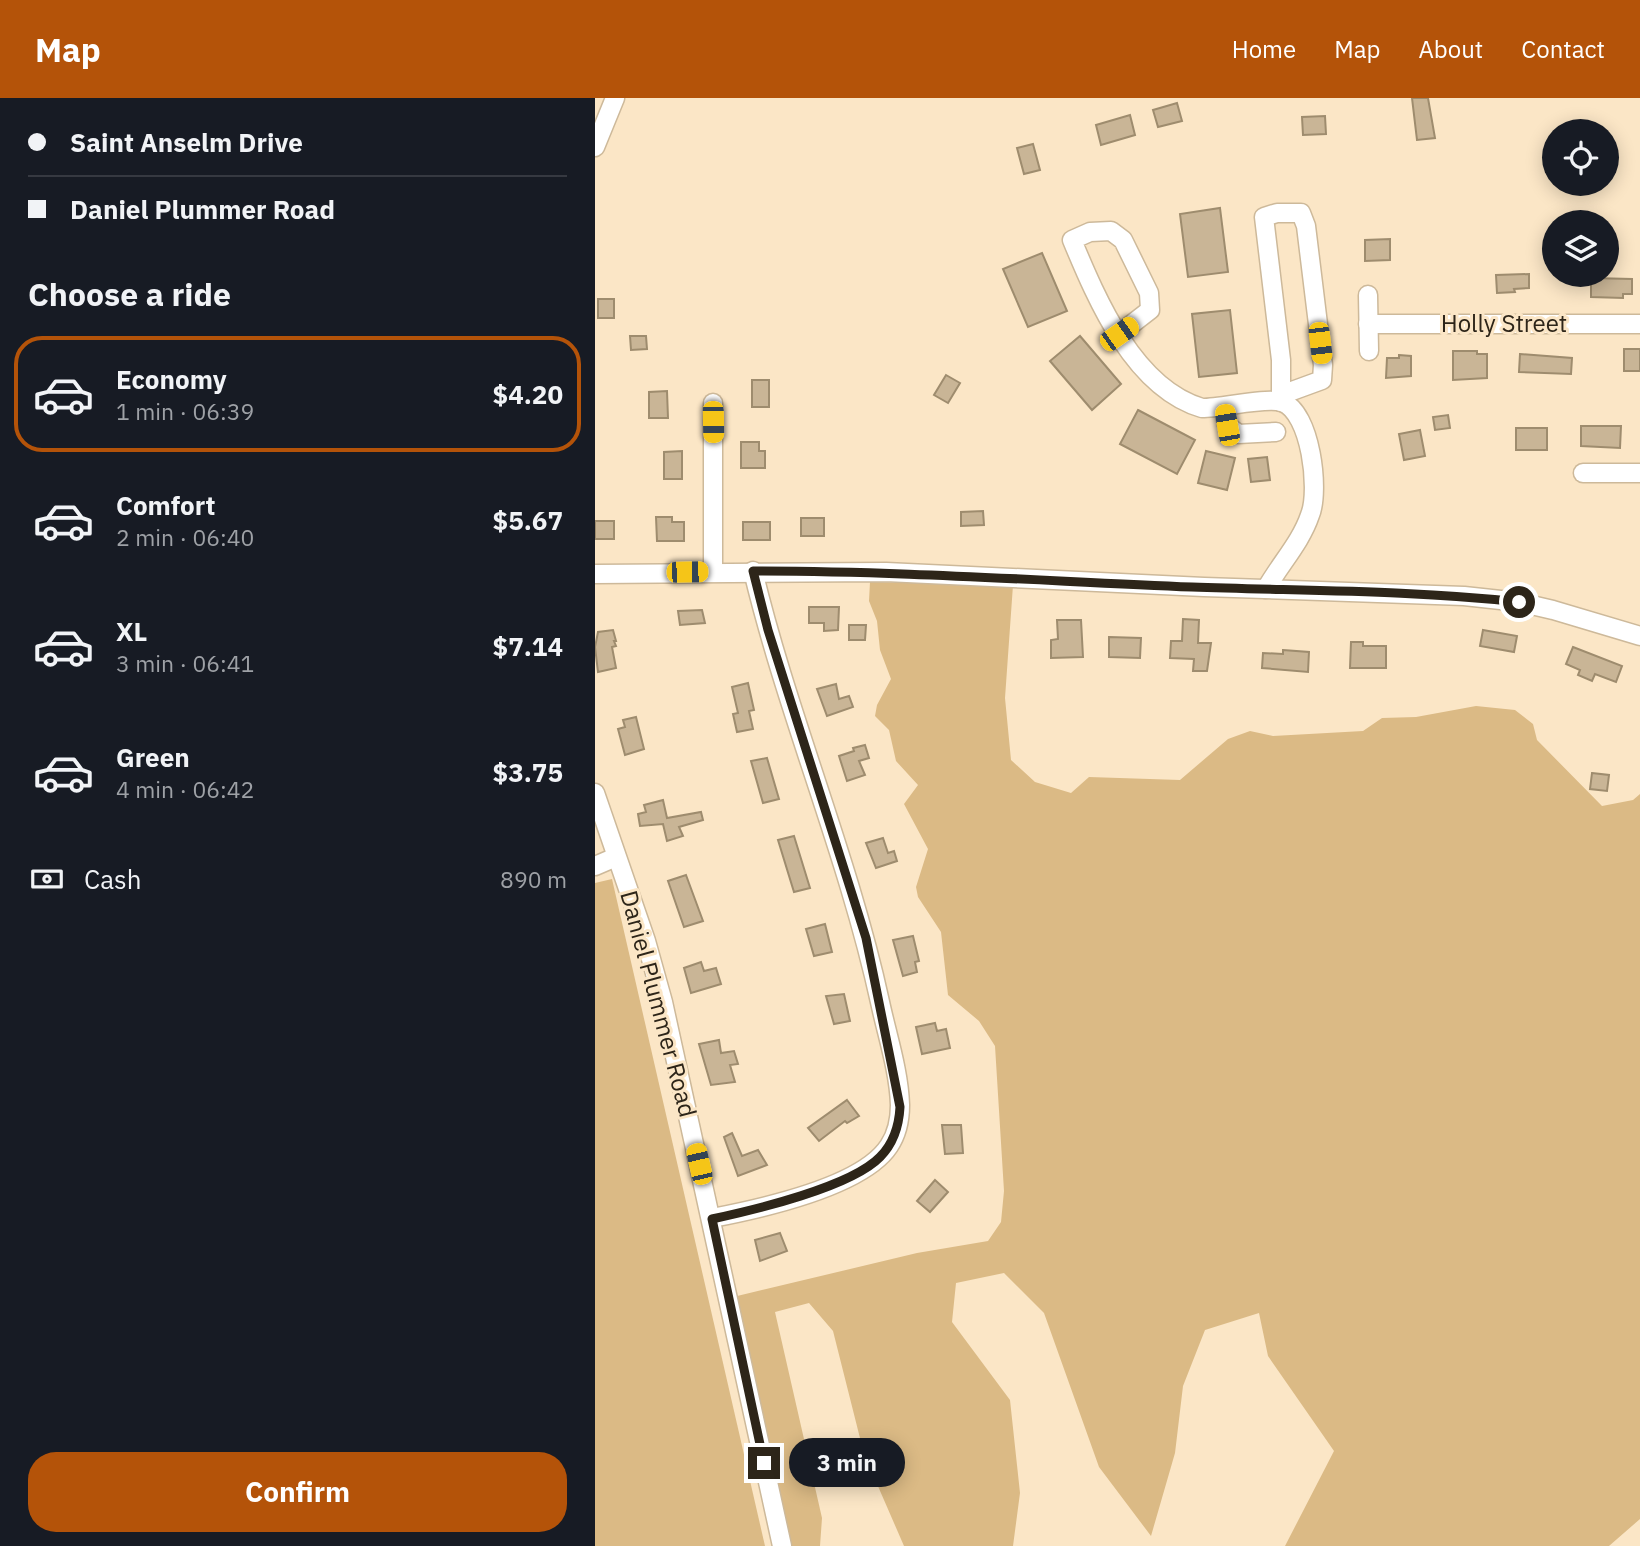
<!DOCTYPE html>
<meta charset="utf-8">
<style>
body{margin:0;font-family:"IBM Plex Sans",sans-serif;background:#20242c;color:#f1f3f6;height:100vh;display:flex;flex-direction:column;font-size:26px;white-space:nowrap}
*{box-sizing:border-box;margin:0}
p{font-size:23px;color:#9ea1a6}
.icon{flex:none;width:38px;height:38px;fill:none;stroke:currentColor;stroke-width:2;stroke-linecap:round;stroke-linejoin:round}
.map{position:relative;flex:1;overflow:hidden}
.side{display:flex;flex-direction:column;background:#171b24;width:595px}
.side>*{flex:none}
.hud{display:grid;align-content:center;height:154px;padding:0 28px;background:#171b24}
.buttons{position:absolute;left:947px;top:21px;display:grid;gap:14px}
.buttons a{display:grid;place-items:center;width:77px;height:77px;border-radius:50%;background:#171b24;box-shadow:0 4px 18px #0003;font-size:35px}
.end{position:absolute;width:32px;height:32px;margin:-16px;border:9px solid #2d2519;background:#fff;box-shadow:0 0 0 4px #fff}
.from{border-radius:50%}
.bubble{position:absolute;height:49px;border-radius:24px;background:#171b24;box-shadow:0 4px 18px #0003;font-size:23px;font-weight:700;line-height:49px;text-align:center}
.car{position:absolute;width:21px;height:42px;margin:-21px -10px;border-radius:9px;box-shadow:0 0 5px 2px #0007;background:linear-gradient(#f5c518 24%,#345 0 40%,#f5c518 0 76%,#345 0 86%,#f5c518 0)}
.hud b{display:flex;align-items:center;gap:24px;height:66px;font-size:26px}
.hud b+b{border-top:2px solid #363941}
.hud i{width:18px;height:18px;background:#f1f3f6}
ul{padding:0;list-style:none}
li{display:flex;align-items:center;gap:21px;height:116px;margin:0 14px 10px;padding:0 14px;border:4px solid transparent;border-radius:28px}
li div{flex:1}
li b{display:block;font-size:26px}
li em{font-style:normal;font-weight:700}
li.active{border-color:#b45309}
li>.icon{width:63px;height:63px;stroke-width:1.5}
h2{padding:0 28px;font-size:32px;line-height:84px}
.pay{display:flex;align-items:center;gap:18px;height:77px;padding:0 28px;font-size:26px}
.pay p{margin-inline-start:auto}
.cta{display:flex;gap:14px;margin-top:auto;padding:14px 28px}
.cta a{flex:1;height:80px;border-radius:28px;background:#b45309;color:#fff;font-size:28px;font-weight:700;line-height:80px;text-align:center}
header{display:flex;align-items:center;gap:42px;box-sizing:border-box;height:98px;padding:0 35px;background:#b45309;color:#fff}
header strong{font-size:33px}
nav{display:flex;gap:38px;margin-inline-start:auto;font-size:24px}
main{display:flex;flex:1;min-height:0}
.map>svg:first-child{display:block}
.green{fill:#dbba85}
.building{fill:#c9b596;stroke:#9e8c6e;stroke-width:2}
.lines{fill:none;stroke-linecap:round;stroke-linejoin:round}
.minor-casing{stroke:#cdb99a;stroke-width:21}
.minor{stroke:#fff;stroke-width:18}
.route{stroke:#2d2519;stroke-width:9}
.labels{text-anchor:middle;stroke-width:6;stroke-linejoin:round;paint-order:stroke}
.street-label{font-size:24px;fill:#2d2519;stroke:#fbe6c6}
</style>
<header>
<strong>Map</strong>
<nav><a>Home</a><a>Map</a><a>About</a><a>Contact</a></nav>
</header>
<main>
<section class="side">
<div class="hud">
<b><i class="from"></i>Saint Anselm Drive</b>
<b><i></i>Daniel Plummer Road</b>
</div>
<h2>Choose a ride</h2>
<ul>
<li class="active"><svg class="icon" aria-label="car" viewBox="0 0 24 24"><path d="M5 17H2v-5l4-1 3-4h7l3 4 3 1v5h-3M9 17h6M6 11h13"/><circle cx="7" cy="17" r="2"/><circle cx="17" cy="17" r="2"/></svg><div><b>Economy</b><p>1 min · 06:39</p></div><em>$4.20</em></li>
<li><svg class="icon" aria-label="car" viewBox="0 0 24 24"><path d="M5 17H2v-5l4-1 3-4h7l3 4 3 1v5h-3M9 17h6M6 11h13"/><circle cx="7" cy="17" r="2"/><circle cx="17" cy="17" r="2"/></svg><div><b>Comfort</b><p>2 min · 06:40</p></div><em>$5.67</em></li>
<li><svg class="icon" aria-label="car" viewBox="0 0 24 24"><path d="M5 17H2v-5l4-1 3-4h7l3 4 3 1v5h-3M9 17h6M6 11h13"/><circle cx="7" cy="17" r="2"/><circle cx="17" cy="17" r="2"/></svg><div><b>XL</b><p>3 min · 06:41</p></div><em>$7.14</em></li>
<li><svg class="icon" aria-label="car" viewBox="0 0 24 24"><path d="M5 17H2v-5l4-1 3-4h7l3 4 3 1v5h-3M9 17h6M6 11h13"/><circle cx="7" cy="17" r="2"/><circle cx="17" cy="17" r="2"/></svg><div><b>Green</b><p>4 min · 06:42</p></div><em>$3.75</em></li>
</ul>
<div class="pay"><svg class="icon" aria-label="cash" viewBox="0 0 24 24"><path d="M3 7h18v10H3z"/><circle cx="12" cy="12" r="2"/></svg>Cash<p>890 m</p></div>
<div class="cta"><a>Confirm</a></div>
</section>
<div class="map">
<svg width="1045" height="1448" viewBox="0 0 1045 1448">
<rect width="100%" height="100%" fill="#fbe6c6"/>
<g class="green">
<polygon points="275,484 418,487 410,600 416,662 440,684 476,695 494,679 585,682 633,641 655,633 678,638 768,633 787,620 821,619 881,608 920,612 938,626 942,642 1007,708 1038,702 1045,696 1045,1421 1014,1448 690,1448 739,1353 673,1258 664,1215 610,1232 588,1288 580,1355 556,1438 504,1369 449,1215 409,1175 361,1185 357,1224 415,1302 425,1395 418,1448 309,1448 269,1356 238,1233 214,1205 180,1214 227,1420 225,1448 187,1448 138,1199 322,1155 393,1143 406,1124 409,1093 400,948 384,923 353,897 346,834 323,799 321,789 333,751 309,706 323,687 301,663 294,632 280,618 282,607 296,581 285,552 282,523 274,503"/>
<polygon points="17,781 170,1448 0,1448 0,785"/>
</g>
<g class="building">
<polygon points="817,0 833,0 840,40 822,42"/>
<polygon points="582,5 587,23 563,29 558,12"/>
<polygon points="535,17 540,37 506,47 501,27"/>
<polygon points="730,18 731,36 708,37 707,19"/>
<polygon points="438,46 445,72 429,76 422,50"/>
<polygon points="625,110 633,174 593,179 585,116"/>
<polygon points="795,141 795,162 770,163 770,142"/>
<polygon points="447,155 472,213 433,229 408,171"/>
<polygon points="934,176 934,190 919,191 920,194 902,195 901,177"/>
<polygon points="996,180 1037,181 1037,196 1028,196 1028,200 996,199"/>
<rect x="3" y="201" width="16" height="19"/>
<polygon points="635,212 642,275 604,279 597,216"/>
<polygon points="35,238 51,238 52,251 36,252"/>
<polygon points="485,238 526,286 497,312 455,263"/>
<rect x="1029" y="251" width="16" height="22"/>
<polygon points="858,253 882,253 882,256 892,256 892,280 858,282"/>
<polygon points="925,256 977,260 976,276 924,274"/>
<polygon points="804,257 816,258 816,278 791,280 792,260 804,260"/>
<polygon points="351,277 365,285 353,305 339,297"/>
<rect x="157" y="282" width="17" height="27"/>
<polygon points="72,293 73,320 54,320 54,294"/>
<polygon points="543,312 600,342 582,376 525,346"/>
<polygon points="853,317 855,330 840,332 838,319"/>
<polygon points="986,328 1026,328 1025,350 986,348"/>
<rect x="921" y="330" width="31" height="22"/>
<polygon points="825,332 830,358 809,362 804,336"/>
<polygon points="146,344 164,344 164,353 170,353 170,370 146,370"/>
<polygon points="87,353 87,381 69,381 69,354"/>
<polygon points="611,353 640,360 632,392 603,385"/>
<polygon points="672,359 675,382 656,384 653,361"/>
<polygon points="388,413 389,427 366,428 366,414"/>
<polygon points="61,419 77,419 77,424 89,424 89,443 62,443"/>
<rect x="206" y="420" width="23" height="18"/>
<rect x="0" y="423" width="19" height="18"/>
<rect x="148" y="424" width="27" height="18"/>
<polygon points="214,509 244,509 243,532 229,533 229,525 214,525"/>
<polygon points="107,512 110,525 85,527 83,513"/>
<polygon points="588,521 604,522 603,545 616,545 612,573 598,573 599,561 575,560 576,543 587,543"/>
<polygon points="462,522 486,522 488,559 456,560 456,542 463,541"/>
<polygon points="254,527 271,527 270,542 254,542"/>
<polygon points="18,532 21,543 19,543 21,548 17,549 21,570 3,574 0,549 3,534"/>
<polygon points="888,532 922,538 919,554 885,548"/>
<polygon points="514,539 546,540 545,560 514,559"/>
<polygon points="756,544 768,544 768,548 791,548 791,570 755,570"/>
<polygon points="978,549 1027,568 1021,584 1000,576 997,583 983,577 985,572 971,566"/>
<polygon points="688,552 714,554 713,574 667,570 668,555 688,556"/>
<polygon points="153,585 159,612 154,613 158,631 142,634 138,616 143,615 137,589"/>
<polygon points="241,586 244,601 254,598 258,609 232,618 222,591"/>
<polygon points="41,619 49,651 30,657 23,631 30,629 28,622"/>
<polygon points="270,647 274,660 264,663 270,677 252,683 244,658 259,653 258,650"/>
<polygon points="172,660 184,701 168,705 156,663"/>
<polygon points="997,675 1014,677 1012,693 995,691"/>
<polygon points="68,702 72,720 106,714 108,722 84,729 88,738 72,743 68,726 45,728 43,716 51,714 49,707"/>
<polygon points="199,738 215,790 199,794 183,742"/>
<polygon points="288,740 293,755 299,753 302,763 281,770 271,745"/>
<polygon points="91,777 108,823 89,829 73,783"/>
<polygon points="230,826 237,854 219,858 211,831"/>
<polygon points="318,838 324,863 320,864 322,874 308,878 298,842"/>
<polygon points="106,864 109,873 121,870 126,886 96,895 89,870"/>
<polygon points="249,896 255,923 239,926 231,898"/>
<polygon points="340,925 342,933 351,931 355,950 327,956 321,929"/>
<polygon points="124,942 126,955 139,953 143,966 135,967 140,984 116,987 104,946"/>
<polygon points="252,1002 264,1018 252,1025 250,1023 224,1043 213,1030"/>
<polygon points="347,1027 366,1027 368,1055 350,1056"/>
<polygon points="137,1035 147,1058 163,1052 172,1067 143,1078 129,1039"/>
<polygon points="340,1082 353,1094 335,1114 322,1103"/>
<polygon points="185,1135 192,1153 165,1163 160,1142"/>
</g>
<g class="lines">
<defs>
<g id="minor">
<polyline points="0,49 20,0"/>
<polyline points="773,197 774,253"/>
<polyline points="773,226 1045,226"/>
<path d="M524 236 555 212 554 195 528 142 516 133 495 134 477 142C502 202 539 290 607 310 628 310 670 299 687 304 716 314 725 393 715 417 706 444 685 466 671 491"/>
<polyline points="686,304 686,262 669,119 682,115 706,115 711,128 728,267 727,282 686,297"/>
<polyline points="118,305 118,474"/>
<polyline points="629,309 632,327 643,336 681,334"/>
<polyline points="988,375 1045,375"/>
<polyline points="0,476 291,474 609,489 869,498 924,504 958,512 1045,538"/>
<polyline points="0,695 51,843 68,904 187,1448"/>
<polyline points="0,768 21,759"/>
<path d="M117 1120C164 1111 267 1089 294 1048 302 1036 305 1022 305 1007 304 973 292 937 285 904 253 757 193 619 158 473"/>
</g>
</defs>
<use href="#minor" class="minor-casing"/>
<use href="#minor" class="minor"/>
</g>
<g class="lines">
<path class="route" d="M169 1365 117 1121C159 1112 256 1089 285 1059 299 1045 304 1028 305 1009L271 840 173 532 158 473C305 473 450 483 597 489 706 493 815 492 924 504"/>
</g>
<g class="labels">
<g class="street-label">
<text x="909" y="234">Holly Street</text>
<text transform="translate(63 906) rotate(75)" y="8">Daniel Plummer Road</text>
</g>
</g>
</svg>
<div class="buttons">
<a><svg class="icon" aria-label="locate" viewBox="0 0 24 24"><circle cx="12" cy="12" r="6"/><path d="M12 2v4M12 18v4M2 12h4M18 12h4"/></svg></a>
<a><svg class="icon" aria-label="layers" viewBox="0 0 24 24"><path d="M12 4l9 5-9 5-9-5zM3 14l9 5 9-5"/></svg></a>
</div>
<i class="end from" style="left:924px;top:504px"></i>
<i class="end" style="left:169px;top:1365px"></i>
<div class="bubble" style="left:194px;top:1340px;width:116px">3 min</div>
<i class="car" style="left:524px;top:236px;rotate:55deg"></i>
<i class="car" style="left:725px;top:245px;rotate:173deg"></i>
<i class="car" style="left:118px;top:324px;rotate:179deg"></i>
<i class="car" style="left:632px;top:327px;rotate:350deg"></i>
<i class="car" style="left:92px;top:474px;rotate:89deg"></i>
<i class="car" style="left:104px;top:1066px;rotate:347deg"></i>
</div>
</main>
